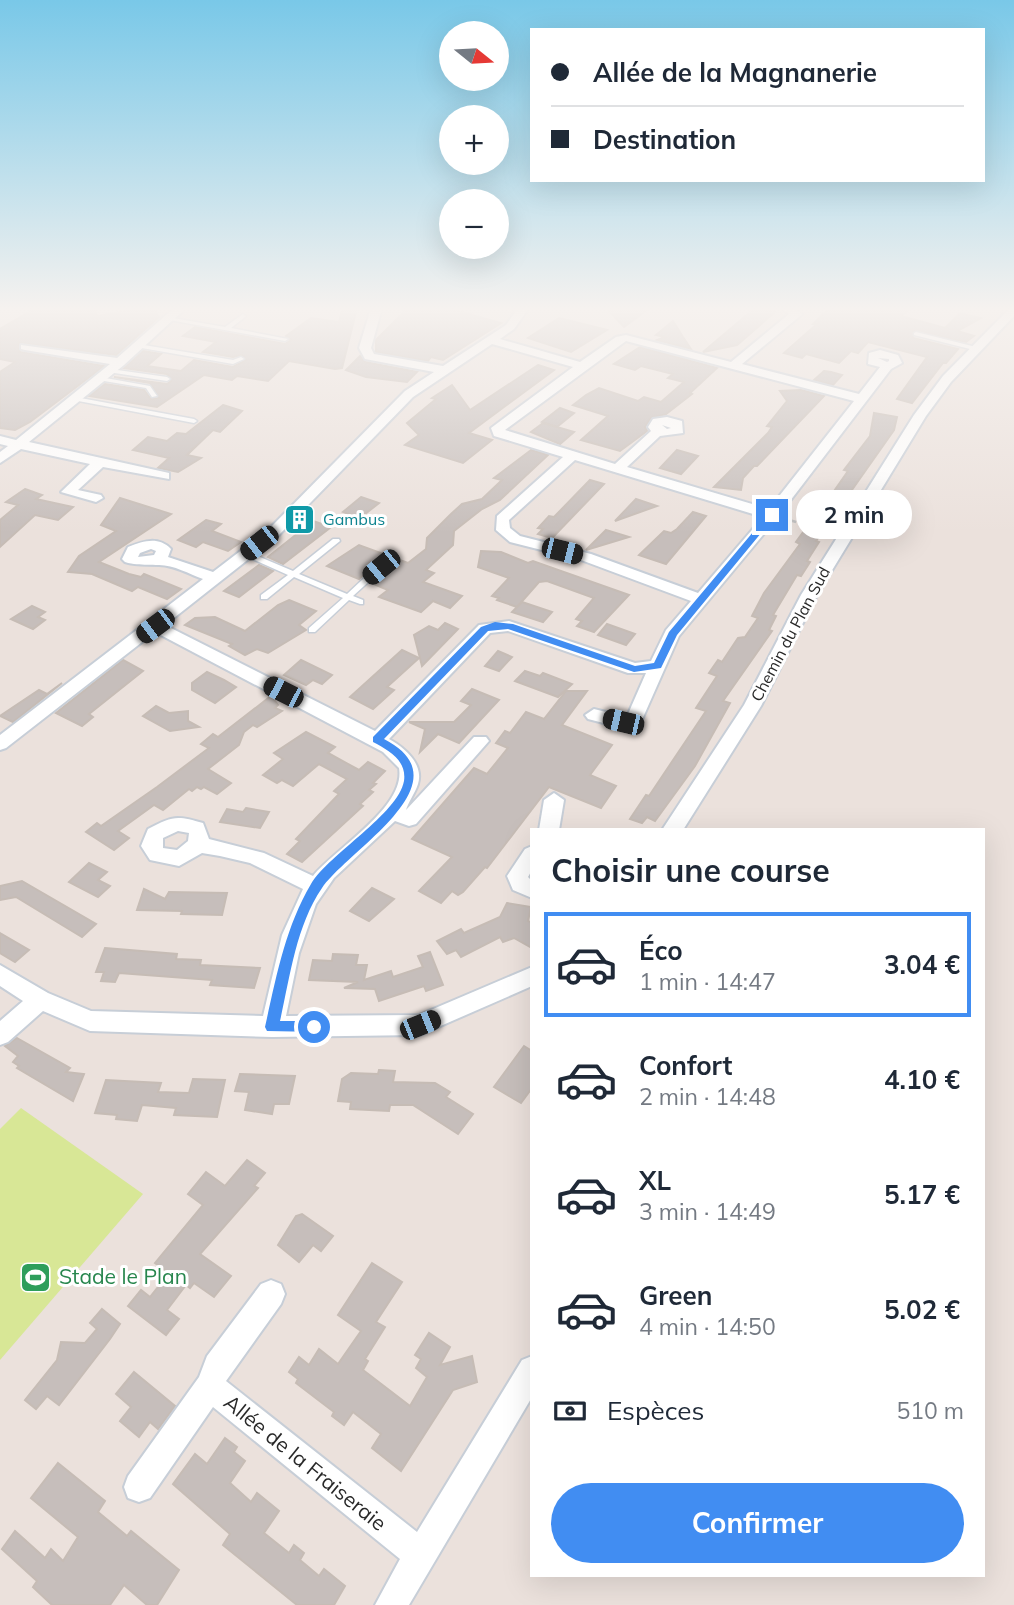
<!DOCTYPE html>
<html lang="fr">
<meta charset="utf-8">
<style>
body{margin:0;font-family:Mulish,sans-serif;background:#f6f6f7;color:#1f2937;height:100vh;display:flex;flex-direction:column;font-size:26px;white-space:nowrap}
*{box-sizing:border-box;margin:0}
p{font-size:23px;color:#747a83}
.icon{flex:none;width:38px;height:38px;fill:none;stroke:currentColor;stroke-width:2;stroke-linecap:round;stroke-linejoin:round}
.map{position:relative;flex:1;overflow:hidden}
.side{position:absolute;left:530px;top:828px;width:455px;height:749px;display:flex;flex-direction:column;background:#fff;border-radius:0px;box-shadow:0 7px 28px #0002}
.side>*{flex:none}
.hud{position:absolute;left:530px;top:28px;width:455px;height:154px;border-radius:0px;box-shadow:0 7px 28px #0002;display:grid;align-content:center;height:154px;padding:0 21px;background:#fff}
.needle{width:46px;rotate:108deg}
.tools{position:absolute;left:439px;top:21px;display:grid;gap:14px}
.tools a{display:grid;place-items:center;width:70px;height:70px;border-radius:50%;background:#fff;box-shadow:0 7px 28px #0002;font-size:35px}
.end{position:absolute;width:32px;height:32px;margin:-16px;border:9px solid #418df2;background:#fff;box-shadow:0 0 0 4px #fff}
.from{border-radius:50%}
.bubble{position:absolute;height:49px;border-radius:24px;background:#fff;box-shadow:0 7px 28px #0002;font-size:23px;font-weight:700;line-height:49px;text-align:center}
.car{position:absolute;width:21px;height:42px;margin:-21px -10px;border-radius:9px;box-shadow:0 0 5px 2px #0007;background:linear-gradient(#222 24%,#8ab4d8 0 40%,#222 0 76%,#8ab4d8 0 86%,#222 0)}
.hud b{display:flex;align-items:center;gap:24px;height:66px;font-size:26px}
.hud b+b{border-top:2px solid #e0e1e3}
.hud i{width:18px;height:18px;background:#1f2937}
ul{padding:0;list-style:none}
li{display:flex;align-items:center;gap:21px;height:105px;margin:0 14px 10px;padding:0 7px;border:4px solid transparent;border-radius:0px}
li div{flex:1}
li b{display:block;font-size:26px}
li em{font-style:normal;font-weight:700}
li.active{border-color:#418df2}
li>.icon{width:63px;height:63px;stroke-width:1.5}
h2{padding:0 21px;font-size:32px;line-height:84px}
.pay{display:flex;align-items:center;gap:18px;height:77px;padding:0 21px;font-size:26px}
.pay p{margin-inline-start:auto}
.cta{display:flex;gap:14px;margin-top:auto;padding:14px 21px}
.cta a{flex:1;height:80px;border-radius:42px;background:#418df2;color:#fff;font-size:28px;font-weight:700;line-height:80px;text-align:center}
.map>svg:first-child{display:block}
.pitch{fill:#d8e796}
.building{fill:#c6bebb;stroke:#c6bcb5;stroke-width:2}
.lines{fill:none;stroke-linecap:round;stroke-linejoin:round}
.lane-casing{stroke:#c7ced7;stroke-width:3}
.street-casing{stroke:#c7ced7;stroke-width:4}
.path{stroke:#c3c3c3;stroke-width:2.5;stroke-dasharray:4.5 2.5;stroke-linecap:butt}
.lane{fill:#fff;fill-rule:evenodd}
.street{fill:#fff;fill-rule:evenodd}
.route{fill:#418df2}
.labels{text-anchor:middle;stroke-width:6;stroke-linejoin:round;paint-order:stroke}
.far-culture-label{font-size:16px;fill:#0d838f;stroke:#fff;text-anchor:start}
.far-street-label{font-size:16px;fill:#292929;stroke:#fff}
.near-leisure-label{font-size:21px;fill:#27864d;stroke:#fff;text-anchor:start}
.near-street-label{font-size:21px;fill:#292929;stroke:#fff}
</style>
<div class="map">
<svg width="1014" height="1605" viewBox="0 0 1014 1605">
<rect width="100%" height="100%" fill="#ebe1dc"/>
<polygon class="pitch" points="21,1108 143,1194 0,1360 0,1129"/>
<g class="building">
<polygon points="36,308 93,308 97,316 132,310 129,308 154,308 159,317 116,355 19,343 20,352 104,366 30,422 15,430 0,428 0,372 15,362 0,359 0,329"/>
<polygon points="343,308 357,308 342,368 335,369 289,361 268,381 237,376 232,380 204,375 157,407 89,396 105,384 144,390 151,399 159,398 150,383 114,377 167,384 171,381 167,374 124,368 143,351 161,354 147,366 181,371 194,360 233,367 246,360 242,355 233,357 203,352 216,342 183,336 195,327 285,344 291,340 286,336 311,318 339,322"/>
<polygon points="408,308 451,309 501,323 443,360 431,357 428,361 376,352 376,340"/>
<polygon points="606,308 650,308 624,327"/>
<polygon points="755,308 775,312 737,345 703,352"/>
<polygon points="829,308 913,308 901,316 945,328 960,313 981,318 957,331 974,336 966,342 913,331 913,338 958,349 946,363 943,363 912,403 897,399 927,357 868,342 858,353 851,351 839,363 806,354 802,358 784,353 817,324 813,324"/>
<polygon points="559,318 607,330 571,352 528,338"/>
<polygon points="673,321 683,337 691,349 657,340 665,337 656,335"/>
<polygon points="640,347 717,368 690,393 692,394 666,414 651,418 645,427 647,431 620,451 581,440 608,416 573,405 586,395 599,388 638,401 644,397 661,402 684,382 668,378 673,374 641,366 635,370 614,364"/>
<polygon points="360,356 365,362 417,372 407,382 366,377 346,370"/>
<polygon points="538,365 554,370 469,433 492,440 463,463 405,445 419,435 407,423 436,399 432,398 452,385 470,410"/>
<polygon points="824,371 831,372 842,375 833,385 814,380"/>
<polygon points="801,390 824,396 757,466 754,466 743,478 741,490 714,487 768,433 772,427 767,426 787,401 780,391"/>
<polygon points="223,405 242,411 220,432 213,430 187,455 201,458 178,472 158,468 169,458 133,450 148,437 167,441 177,433 186,434"/>
<polygon points="560,408 574,413 557,427 542,422"/>
<polygon points="874,413 897,417 894,430 816,541 819,542 807,561 810,562 801,576 797,575 773,615 776,616 769,630 772,631 723,701 730,703 695,766 655,821 647,817 642,823 630,819 646,795 649,796 706,711 696,708 717,676 709,673 718,660 722,662 738,638 745,637 758,618 752,616 764,593 800,544 796,542 814,517 812,516 822,503 825,504 848,471 844,470 870,436"/>
<polygon points="543,423 574,432 560,444 531,432"/>
<polygon points="531,450 548,455 500,500 482,509 454,531 453,545 426,570 434,573 423,582 462,596 450,608 433,601 421,612 379,597 388,590 371,583 387,569 384,562 376,563 359,579 327,566 359,545 408,563 426,549 427,538 451,514 462,504 482,499 502,480 494,478"/>
<polygon points="677,450 698,456 681,474 660,468"/>
<polygon points="590,480 604,484 552,538 538,534 543,529 538,528 549,516 554,517"/>
<polygon points="25,489 42,495 36,499 73,507 58,520 35,515 0,547 0,520 18,505 6,502"/>
<polygon points="361,497 379,503 360,518 343,512"/>
<polygon points="120,498 171,514 99,562 129,574 141,577 144,574 181,589 167,599 138,587 132,591 92,574 68,572 79,556 116,531 101,525"/>
<polygon points="636,499 657,506 615,521"/>
<polygon points="693,512 706,516 666,564 639,555 664,531 671,533 677,529"/>
<polygon points="206,520 221,524 212,531 241,542 228,551 203,542 196,547 178,540"/>
<polygon points="313,521 331,527 283,564 268,557"/>
<polygon points="606,530 629,537 586,550"/>
<polygon points="481,551 501,552 528,563 533,561 629,595 594,632 577,626 582,621 576,619 594,598 547,581 539,582 517,607 497,600 499,598 492,596 509,578 478,567"/>
<polygon points="259,565 273,571 239,597 224,591"/>
<polygon points="289,600 316,611 299,625 306,630 268,653 257,649 245,655 229,646 232,644 185,625 195,618 215,617 245,631 278,605"/>
<polygon points="522,602 552,612 543,622 512,612"/>
<polygon points="32,606 45,612 38,617 45,620 33,629 11,619"/>
<polygon points="445,623 458,629 422,666 414,635 429,626 438,630"/>
<polygon points="607,624 635,634 626,645 598,635"/>
<polygon points="402,650 419,658 387,687 394,690 373,709 350,697"/>
<polygon points="498,651 512,657 499,671 485,666"/>
<polygon points="123,660 143,671 89,714 93,717 82,726 56,713"/>
<polygon points="301,660 332,675 322,684 313,680 306,685 284,675"/>
<polygon points="525,671 540,676 543,673 572,684 558,697 515,681"/>
<polygon points="207,672 224,680 236,687 215,703 192,690 192,683"/>
<polygon points="62,683 13,722 0,716 39,690 47,694"/>
<polygon points="472,689 499,700 459,743 438,734 420,752 425,729 409,722 454,722 471,705 461,701"/>
<polygon points="566,691 587,691 562,725 612,745 590,775 616,786 601,808 549,787 487,868 485,867 463,892 458,895 452,891 441,903 419,891 452,857 412,839 474,768 487,774 508,748 496,743 505,731 510,733 526,712 544,719"/>
<polygon points="271,696 278,705 275,708 282,711 257,727 253,725 244,732 239,745 208,769 231,783 217,794 204,787 201,789 197,787 192,791 189,789 163,810 154,805 118,831 129,838 114,850 86,832 97,823 101,826 157,787 209,748 201,744 213,734 218,737"/>
<polygon points="156,706 169,713 188,711 188,721 199,727 170,731 143,716"/>
<polygon points="306,732 335,747 328,753 359,770 368,762 385,771 373,783 376,784 369,790 373,792 360,804 363,806 302,862 287,854 300,841 296,839 339,794 334,791 347,779 319,764 293,786 282,780 277,783 263,775 283,759 274,753"/>
<polygon points="246,808 269,812 260,828 220,822 227,809 243,812"/>
<polygon points="89,863 107,872 98,880 110,886 98,897 69,882"/>
<polygon points="22,881 96,924 82,937 16,897 0,900 0,886"/>
<polygon points="372,888 394,899 369,921 350,911"/>
<polygon points="144,889 165,899 169,892 227,893 222,915 181,914 182,911 137,910"/>
<polygon points="507,903 531,907 528,921 532,923 532,948 514,938 503,942 500,937 461,957 456,950 447,954 437,941 461,929 464,933 500,917"/>
<polygon points="0,933 29,950 15,962 0,953"/>
<polygon points="105,948 177,954 176,959 201,960 200,965 260,968 254,988 210,985 212,980 119,973 115,982 101,981 104,972 96,972"/>
<polygon points="430,952 443,985 426,991 424,986 379,1001 375,989 344,988 358,982 309,980 313,960 332,961 333,954 358,955 356,965 367,965 364,980 391,971 393,977 423,967 418,956"/>
<polygon points="17,1038 70,1068 66,1072 84,1074 73,1101 17,1068 19,1066 13,1062 18,1056 5,1046"/>
<polygon points="524,1046 532,1051 532,1088 521,1103 494,1087"/>
<polygon points="379,1070 395,1071 393,1082 435,1083 450,1092 446,1097 473,1114 458,1134 413,1105 390,1105 389,1111 350,1109 351,1102 338,1101 342,1079 351,1073 378,1074"/>
<polygon points="240,1074 295,1076 289,1104 274,1104 272,1114 245,1110 249,1092 235,1091"/>
<polygon points="193,1079 225,1080 217,1117 174,1115 176,1108 142,1105 137,1121 116,1119 117,1115 95,1113 106,1080 161,1083 158,1092 189,1093"/>
<polygon points="247,1160 265,1173 254,1186 258,1188 200,1254 231,1276 214,1297 194,1283 190,1288 186,1285 167,1310 179,1319 166,1335 128,1306 141,1290 150,1297 169,1273 155,1263 203,1205 188,1194 206,1172 225,1186"/>
<polygon points="302,1214 333,1236 321,1251 313,1245 299,1262 278,1245 296,1216"/>
<polygon points="372,1263 402,1282 376,1322 385,1327 365,1359 368,1361 363,1370 410,1406 427,1377 416,1368 421,1359 415,1355 429,1333 450,1347 440,1365 472,1356 477,1382 453,1390 401,1471 372,1448 381,1434 353,1412 344,1425 332,1416 334,1412 296,1383 298,1379 289,1372 299,1357 309,1365 319,1349 338,1364 361,1331 338,1315"/>
<polygon points="102,1309 120,1324 110,1339 59,1405 47,1396 36,1409 25,1400 57,1360 61,1342 85,1343 97,1329 90,1323"/>
<polygon points="134,1372 175,1406 158,1429 150,1422 139,1437 120,1421 131,1407 116,1394"/>
<polygon points="225,1438 237,1447 234,1452 245,1461 230,1483 251,1502 257,1493 279,1511 264,1533 289,1553 294,1545 304,1553 300,1560 319,1576 324,1569 345,1586 334,1605 297,1605 223,1545 230,1534 173,1484 195,1454 207,1464"/>
<polygon points="58,1463 105,1501 98,1512 127,1536 131,1531 179,1570 157,1605 147,1605 124,1585 110,1605 52,1605 33,1587 37,1581 2,1549 15,1531 45,1558 51,1549 63,1561 78,1537 31,1498"/>
</g>
<g class="lines">
<defs>
<g id="lane">
<polygon points="243,314 246,316 245,317 231,328 288,339 285,341 164,319 167,317 225,327"/>
<polygon points="916,332 980,348 981,349 978,351 914,335 914,333"/>
<polygon points="138,344 233,360 241,357 244,359 233,364 136,347 136,345"/>
<polygon points="110,369 167,377 170,379 167,381 108,372 107,371"/>
<polygon points="100,377 150,386 157,396 152,397 146,388 98,380 97,379"/>
<polygon points="75,397 194,419 197,421 194,423 73,400 73,398"/>
<polygon points="333,539 339,539 340,541 299,574 347,594 378,565 384,565 385,567 353,596 363,600 363,604 360,604 349,600 315,632 309,632 309,628 343,598 294,577 267,599 261,599 261,595 288,575 241,554 242,552 248,552 293,571"/>
</g>
<g id="street">
<polygon points="174,308 186,308 124,365 29,442 169,473 169,479 103,467 78,490 101,495 103,498 96,502 61,492 90,464 21,449 0,463 0,452 8,446 0,444 0,436 16,440 110,364 25,350 21,349 21,345 117,358"/>
<path d="M371 308H382L371 348 374 354 443 366 506 325 518 308H529L514 329 500 339 580 362 616 337 626 335 731 362 789 314 782 308H795L802 314 800 316 742 364 859 394 880 367 868 364 869 353 880 350 898 355 902 363 891 369 777 518 679 636 641 722 623 728 588 719 585 715 594 709 622 716 628 714 646 673H628L508 631 490 633 389 739C405 748 424 764 418 784 415 793 408 803 406 810L474 737H486L489 741 416 824 409 826 395 821 334 878 316 904 299 953 286 1016 419 1015 532 967V986L420 1035 272 1037 90 1031 43 1011 8 1042 0 1045V1021L23 1001 0 986V965L48 993 91 1011 263 1016 282 935 303 889 250 863 220 856 202 853 179 866 150 860 141 846 148 829C172 816 177 815 203 823L209 839 264 853 313 876C336 848 406 807 399 768L383 752 155 632 6 748 0 750V735L203 579C189 574 174 565 159 565 146 564 138 566 125 562L122 559 128 547C144 541 158 536 171 549L168 557 213 572 269 529 405 391 434 372 365 359 359 348ZM626 341 854 401 769 509 627 467 660 436 683 433 682 421 667 417 653 419 648 427 651 431 615 464 505 430ZM492 344 573 367 491 428 494 436 563 457 497 516 496 530 510 542 581 560 691 601 666 630 651 661 635 663 509 621 479 625 375 731 165 625 279 535 413 397ZM878 358 889 359V361L887 362ZM662 425 671 428 667 429ZM575 460 763 517 698 593 591 554 520 536 510 528 509 520ZM151 549 156 551 154 555 138 557 140 553ZM178 831 189 833 188 841 177 850 163 848V838Z"/>
<polygon points="1010,308 1014,308 1014,316 951,382 926,416 817,595 761,706 683,830 662,830 744,705 801,595 914,415 943,376"/>
<polygon points="554,793 564,800 559,830 539,830 544,800"/>
<polygon points="532,846 532,870 528,877 532,881 532,898 513,890 507,876 525,849"/>
<polygon points="271,1280 281,1284 285,1294 281,1304 226,1381 417,1532 522,1360 532,1356 532,1397 409,1605 375,1605 400,1559 213,1407 150,1498 139,1502 128,1498 124,1487 128,1476 199,1377 207,1356 261,1284"/>
</g>
</defs>
<use href="#lane" class="lane-casing"/>
<use href="#street" class="street-casing"/>
<polyline class="path" points="785,519 833,532"/>
<use href="#lane" class="lane"/>
<use href="#street" class="street"/>
</g>
<linearGradient id="sky" x2="0" y2="1"><stop stop-color="#79c8e8"/><stop offset="0.58" stop-color="#f6f2ef"/><stop offset="1" stop-color="#f6f2ef" stop-opacity="0"/></linearGradient>
<rect width="1014" height="533" fill="url(#sky)"/>
<path class="route" d="M769 513 776 515 677 635 661 668 634 672 508 629 488 631 384 739C468 782 349 849 322 888 296 926 290 977 280 1021H314L319 1023V1032L267 1031 265 1027C276 978 285 928 311 884 329 854 398 814 404 781 407 760 388 750 373 742V737L481 627 495 622 513 624 635 666 654 663 669 632Z"/>
<defs>
<symbol id="building-square" viewBox="-11 -11 22 22"><rect x="-9" y="-9" width="18" height="18" rx="4" fill="#0f9aa8" stroke="#fff"/><path d="M-4-6H4V6H1V3H-1V6H-4ZM-2.5-4.3h1.7v1.8h-1.7ZM.8-4.3h1.7v1.8H.8ZM-2.5-1h1.7V.8h-1.7ZM.8-1h1.7V.8H.8Z" fill="#fff"/></symbol>
<symbol id="stadium-square" viewBox="-11 -11 22 22"><rect x="-9" y="-9" width="18" height="18" rx="4" fill="#2e9e5b" stroke="#fff"/><path d="M0-5a6.5 5 0 1 0 0 10a6.5 5 0 1 0 0-10ZM-3.5-1.8h7v3.6h-7Z" fill="#fff"/></symbol>
</defs>
<g fill-rule="evenodd">
<use href="#building-square" x="282" y="502" width="35" height="35"/>
<use href="#stadium-square" x="18" y="1260" width="35" height="35"/>
</g>
<g class="labels">
<g class="far-culture-label">
<text x="323" y="525">Gambus</text>
</g>
<g class="far-street-label">
<text transform="translate(790 634) rotate(-62)" y="6">Chemin du Plan Sud</text>
</g>
<g class="near-leisure-label">
<text x="59" y="1284">Stade le Plan</text>
</g>
<g class="near-street-label">
<text transform="translate(305 1463) rotate(39)" y="7">Allée de la Fraiseraie</text>
</g>
</g>
</svg>
<div class="tools">
<a><svg class="needle" viewBox="-14 -14 28 28"><path d="M0-13l5 13h-10z" fill="#e53935"/><path d="M0 13l5-13h-10z" fill="#747a83"/></svg></a>
<a>+</a>
<a>−</a>
</div>
<i class="end from" style="left:314px;top:1027px"></i>
<i class="end" style="left:772px;top:515px"></i>
<div class="bubble" style="left:796px;top:490px;width:116px">2 min</div>
<i class="car" style="left:259px;top:543px;rotate:232deg"></i>
<i class="car" style="left:562px;top:551px;rotate:104deg"></i>
<i class="car" style="left:381px;top:567px;rotate:231deg"></i>
<i class="car" style="left:155px;top:626px;rotate:233deg"></i>
<i class="car" style="left:283px;top:692px;rotate:297deg"></i>
<i class="car" style="left:623px;top:722px;rotate:283deg"></i>
<i class="car" style="left:420px;top:1025px;rotate:68deg"></i>
<div class="hud">
<b><i class="from"></i>Allée de la Magnanerie</b>
<b><i></i>Destination</b>
</div>
<section class="side">
<h2>Choisir une course</h2>
<ul>
<li class="active"><svg class="icon" aria-label="car" viewBox="0 0 24 24"><path d="M5 17H2v-5l4-1 3-4h7l3 4 3 1v5h-3M9 17h6M6 11h13"/><circle cx="7" cy="17" r="2"/><circle cx="17" cy="17" r="2"/></svg><div><b>Éco</b><p>1 min · 14:47</p></div><em>3.04 €</em></li>
<li><svg class="icon" aria-label="car" viewBox="0 0 24 24"><path d="M5 17H2v-5l4-1 3-4h7l3 4 3 1v5h-3M9 17h6M6 11h13"/><circle cx="7" cy="17" r="2"/><circle cx="17" cy="17" r="2"/></svg><div><b>Confort</b><p>2 min · 14:48</p></div><em>4.10 €</em></li>
<li><svg class="icon" aria-label="car" viewBox="0 0 24 24"><path d="M5 17H2v-5l4-1 3-4h7l3 4 3 1v5h-3M9 17h6M6 11h13"/><circle cx="7" cy="17" r="2"/><circle cx="17" cy="17" r="2"/></svg><div><b>XL</b><p>3 min · 14:49</p></div><em>5.17 €</em></li>
<li><svg class="icon" aria-label="car" viewBox="0 0 24 24"><path d="M5 17H2v-5l4-1 3-4h7l3 4 3 1v5h-3M9 17h6M6 11h13"/><circle cx="7" cy="17" r="2"/><circle cx="17" cy="17" r="2"/></svg><div><b>Green</b><p>4 min · 14:50</p></div><em>5.02 €</em></li>
</ul>
<div class="pay"><svg class="icon" aria-label="cash" viewBox="0 0 24 24"><path d="M3 7h18v10H3z"/><circle cx="12" cy="12" r="2"/></svg>Espèces<p>510 m</p></div>
<div class="cta"><a>Confirmer</a></div>
</section>
</div>
